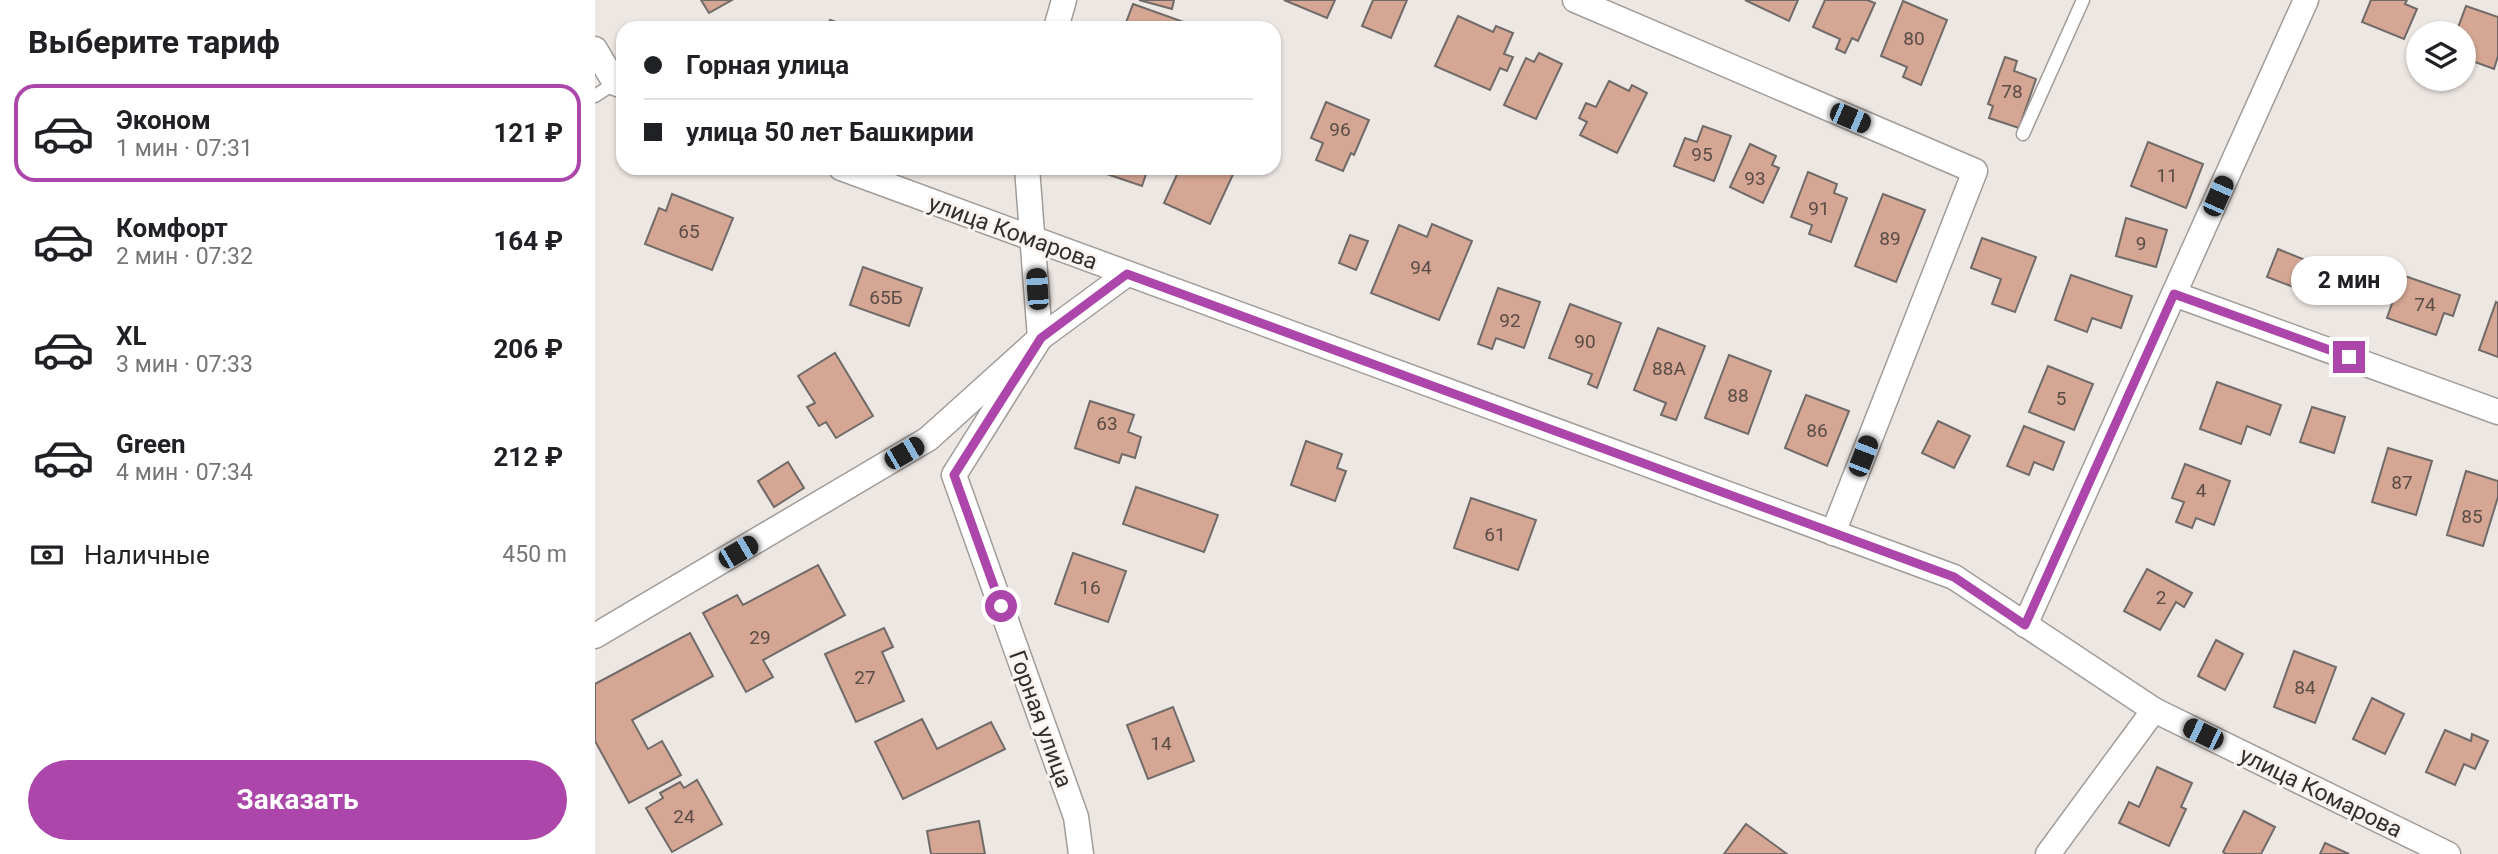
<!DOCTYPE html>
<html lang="ru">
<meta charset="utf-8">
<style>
body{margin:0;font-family:Roboto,sans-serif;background:#f6f6f6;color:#202124;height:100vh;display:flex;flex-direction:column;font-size:26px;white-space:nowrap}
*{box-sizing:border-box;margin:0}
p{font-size:23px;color:#757577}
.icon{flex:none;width:38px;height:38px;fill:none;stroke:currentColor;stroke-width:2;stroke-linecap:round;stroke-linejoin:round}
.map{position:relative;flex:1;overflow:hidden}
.side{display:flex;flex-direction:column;background:#fff;width:595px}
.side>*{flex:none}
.top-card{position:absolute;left:21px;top:21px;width:665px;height:154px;border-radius:21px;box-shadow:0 2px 5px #0004;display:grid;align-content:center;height:154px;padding:0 28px;background:#fff}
.fabs{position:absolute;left:1811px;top:21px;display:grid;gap:14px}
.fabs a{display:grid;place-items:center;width:70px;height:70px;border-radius:50%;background:#fff;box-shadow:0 2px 5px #0004;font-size:35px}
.end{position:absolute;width:32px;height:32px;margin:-16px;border:9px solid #ac46ab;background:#fff;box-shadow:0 0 0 4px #fff}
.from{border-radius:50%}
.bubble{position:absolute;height:49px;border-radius:24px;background:#fff;box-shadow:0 2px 5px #0004;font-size:23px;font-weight:700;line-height:49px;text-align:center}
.car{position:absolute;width:21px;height:42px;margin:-21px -10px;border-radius:9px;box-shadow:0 0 5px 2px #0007;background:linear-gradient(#222 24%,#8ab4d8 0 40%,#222 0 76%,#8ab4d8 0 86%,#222 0)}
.top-card b{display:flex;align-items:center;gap:24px;height:66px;font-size:26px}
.top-card b+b{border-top:2px solid #e0e0e0}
.top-card i{width:18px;height:18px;background:#202124}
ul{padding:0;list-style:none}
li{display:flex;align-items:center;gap:21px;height:98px;margin:0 14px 10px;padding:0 14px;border:4px solid transparent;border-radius:21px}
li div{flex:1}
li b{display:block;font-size:26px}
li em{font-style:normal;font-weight:700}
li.current{border-color:#ac46ab}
li>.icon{width:63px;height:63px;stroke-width:1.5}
h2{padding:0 28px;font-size:32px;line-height:84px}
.pay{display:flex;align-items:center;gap:18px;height:77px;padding:0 28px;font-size:26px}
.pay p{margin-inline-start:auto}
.primary-button{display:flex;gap:14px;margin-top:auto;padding:14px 28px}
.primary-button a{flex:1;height:80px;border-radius:42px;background:#ac46ab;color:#fff;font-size:28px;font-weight:700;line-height:80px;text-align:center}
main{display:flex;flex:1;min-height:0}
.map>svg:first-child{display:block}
.building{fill:#d4a693;stroke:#706a68;stroke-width:2}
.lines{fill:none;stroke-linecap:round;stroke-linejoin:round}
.lane-casing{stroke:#a19c98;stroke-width:15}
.street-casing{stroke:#a19c98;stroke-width:27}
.lane{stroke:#fff;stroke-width:12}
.street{stroke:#fff;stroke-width:24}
.route{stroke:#ac46ab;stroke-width:9}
.labels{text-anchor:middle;stroke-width:6;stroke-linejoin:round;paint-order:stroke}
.number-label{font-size:19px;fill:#5a4d47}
.street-label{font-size:23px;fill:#312f2e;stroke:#faf4f0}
</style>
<main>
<section class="side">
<h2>Выберите тариф</h2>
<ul>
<li class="current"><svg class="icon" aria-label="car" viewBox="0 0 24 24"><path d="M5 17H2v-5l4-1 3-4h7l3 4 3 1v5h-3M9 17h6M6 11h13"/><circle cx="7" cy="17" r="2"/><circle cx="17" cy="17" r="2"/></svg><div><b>Эконом</b><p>1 мин · 07:31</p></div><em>121 ₽</em></li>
<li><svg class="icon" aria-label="car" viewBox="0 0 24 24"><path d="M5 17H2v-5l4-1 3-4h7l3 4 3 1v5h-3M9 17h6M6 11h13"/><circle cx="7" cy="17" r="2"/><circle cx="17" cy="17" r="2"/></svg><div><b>Комфорт</b><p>2 мин · 07:32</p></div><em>164 ₽</em></li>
<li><svg class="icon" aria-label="car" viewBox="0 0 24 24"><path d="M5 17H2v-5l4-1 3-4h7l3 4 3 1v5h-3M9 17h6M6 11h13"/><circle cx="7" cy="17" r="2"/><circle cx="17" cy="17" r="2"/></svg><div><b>XL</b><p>3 мин · 07:33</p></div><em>206 ₽</em></li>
<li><svg class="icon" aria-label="car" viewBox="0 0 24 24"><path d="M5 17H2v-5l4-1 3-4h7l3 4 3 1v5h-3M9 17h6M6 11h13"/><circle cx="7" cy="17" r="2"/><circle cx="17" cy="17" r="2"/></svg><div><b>Green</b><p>4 мин · 07:34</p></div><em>212 ₽</em></li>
</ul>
<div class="pay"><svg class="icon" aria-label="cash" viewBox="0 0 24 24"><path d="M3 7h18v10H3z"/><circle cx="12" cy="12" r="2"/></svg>Наличные<p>450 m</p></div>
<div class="primary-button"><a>Заказать</a></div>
</section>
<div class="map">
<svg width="1903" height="854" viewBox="0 0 1903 854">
<rect width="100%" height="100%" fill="#ede7e3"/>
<g class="building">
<polygon points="106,0 137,0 114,13"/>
<polygon points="544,0 579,0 577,9"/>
<polygon points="689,0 740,0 732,18"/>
<polygon points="778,0 812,0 796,38 767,26"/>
<polygon points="1150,0 1203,0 1194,21"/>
<polygon points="1230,0 1272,0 1280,3 1263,41 1257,38 1250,53 1241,49 1245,39 1218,27"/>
<polygon points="1776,0 1812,0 1810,4 1822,9 1809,39 1767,22"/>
<polygon points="1308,1 1352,20 1326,85 1308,77 1312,67 1286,56"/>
<polygon points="538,4 600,26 599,28 529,28"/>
<polygon points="1871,6 1903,17 1903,56 1899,69 1869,58 1869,33 1861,33"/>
<polygon points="863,16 898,32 901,26 918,33 909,54 918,57 912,71 905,68 895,90 840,66"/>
<polygon points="235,20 259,28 232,28"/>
<polygon points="944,53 967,64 941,119 909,105 931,58 939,62"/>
<polygon points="1410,57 1422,61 1419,71 1441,79 1424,128 1394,118 1398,106 1393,104"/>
<polygon points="1014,81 1034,91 1037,85 1052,93 1022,153 985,135 992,122 984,118 991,103 1001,107"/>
<polygon points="731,102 774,120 759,155 756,153 748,171 721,160 728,143 716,138"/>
<polygon points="1108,126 1136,136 1119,181 1079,166 1090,138 1102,142"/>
<polygon points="1553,142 1608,164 1591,208 1536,186"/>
<polygon points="1155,144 1181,156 1177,165 1184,168 1168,203 1135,187"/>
<polygon points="494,168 553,168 547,186"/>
<polygon points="585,168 641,168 615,224 569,203"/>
<polygon points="1213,172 1242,184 1239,193 1252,198 1236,242 1214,234 1217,225 1196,217"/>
<polygon points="77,194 138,218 117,270 50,244 64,208 71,211"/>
<polygon points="1288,194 1330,210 1301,282 1260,266"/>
<polygon points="1531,218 1572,230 1561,267 1521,256"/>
<polygon points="837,224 877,241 844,320 776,293 804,225 832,237"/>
<polygon points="755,235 773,241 761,270 744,263"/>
<polygon points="1387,238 1441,257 1420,312 1397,304 1406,279 1376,268"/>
<polygon points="1683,249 1720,264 1709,291 1672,277"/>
<polygon points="268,267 327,288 314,326 255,305"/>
<polygon points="1476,275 1537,296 1526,328 1497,318 1492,332 1460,320"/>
<polygon points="1807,275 1865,295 1858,316 1849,313 1841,335 1792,318"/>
<polygon points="903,288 945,302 929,348 901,338 897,349 883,344"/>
<polygon points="1901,302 1903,303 1903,357 1884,350"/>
<polygon points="975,304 1026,323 1002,388 993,384 997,374 954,358"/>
<polygon points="1063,328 1110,346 1081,420 1066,415 1071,403 1039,390"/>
<polygon points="240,353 278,416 241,438 231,422 224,426 212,407 220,403 203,376"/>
<polygon points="1134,355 1176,371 1153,434 1110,418"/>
<polygon points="1453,366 1498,384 1479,430 1434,412"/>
<polygon points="1622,382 1686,405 1675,435 1652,426 1646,444 1605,429"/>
<polygon points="1211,395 1254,411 1232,466 1190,448"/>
<polygon points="495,401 539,415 533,432 546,437 540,458 527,454 524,463 480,448"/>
<polygon points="1717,407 1750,417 1739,453 1705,442"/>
<polygon points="1343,421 1375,436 1359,468 1327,453"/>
<polygon points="1429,426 1469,442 1458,470 1439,462 1434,475 1412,466"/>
<polygon points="711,441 747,454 742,468 751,471 740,501 696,485"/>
<polygon points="1793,448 1837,461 1821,515 1777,502"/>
<polygon points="193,462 209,488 179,507 163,481"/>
<polygon points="1590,464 1635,481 1619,525 1601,518 1597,528 1581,522 1589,502 1577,498"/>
<polygon points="1871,471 1903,481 1903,497 1888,546 1852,535"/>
<polygon points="541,487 623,515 609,552 528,524"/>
<polygon points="876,498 941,520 923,570 859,548"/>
<polygon points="478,553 531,571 513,622 460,604"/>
<polygon points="223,565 250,615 168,660 178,677 151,692 108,613 142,595 148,605"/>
<polygon points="1552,569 1597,593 1589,607 1581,602 1565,630 1529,611"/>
<polygon points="289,628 298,647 287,652 309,701 261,722 230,654"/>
<polygon points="95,633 118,676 37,720 53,749 67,741 86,775 34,803 0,741 0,684"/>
<polygon points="1621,640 1648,654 1630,690 1603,676"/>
<polygon points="1699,651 1741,667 1720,723 1679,707"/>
<polygon points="1777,698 1809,714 1790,754 1758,739"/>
<polygon points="578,707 599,761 553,779 532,725"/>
<polygon points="327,719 342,749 396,722 410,749 308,799 280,742"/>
<polygon points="1850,730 1876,741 1877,734 1893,741 1880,769 1869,764 1860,785 1831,772"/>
<polygon points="1562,767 1597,783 1586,807 1591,809 1574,846 1524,823 1534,802 1544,807"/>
<polygon points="102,780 127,824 77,852 51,808 68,798 65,793 85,782 89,788"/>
<polygon points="1649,811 1680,827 1666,854 1631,854 1628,852"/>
<polygon points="384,821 390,854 336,854 332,831"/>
<polygon points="1151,824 1192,854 1129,854"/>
<polygon points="1730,843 1754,854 1725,854"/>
</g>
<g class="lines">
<defs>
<g id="lane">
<polyline points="0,96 20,83"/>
<polyline points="1428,134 1488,0"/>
</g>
<g id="street">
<polyline points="980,0 1380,171 1238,533"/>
<polyline points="461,28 469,0"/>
<polyline points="0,49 20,83 28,86"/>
<polyline points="246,168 1359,577 1559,710 1853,854"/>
<polyline points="432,168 445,338 359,475 481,817 486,854"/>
<polyline points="1579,294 1903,412"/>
<polyline points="1430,625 1711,0"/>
<polyline points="0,636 333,439 445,338 532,274"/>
<polyline points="1453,854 1559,710"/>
</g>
</defs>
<use href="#lane" class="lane-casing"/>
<use href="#street" class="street-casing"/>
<use href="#lane" class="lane"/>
<use href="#street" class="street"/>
</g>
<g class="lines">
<polyline class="route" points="406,606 359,475 446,338 532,274 1359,577 1430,625 1579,294 1754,357"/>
</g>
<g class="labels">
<g class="number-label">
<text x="1319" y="45">80</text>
<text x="1417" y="98">78</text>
<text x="745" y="136">96</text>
<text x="1107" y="161">95</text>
<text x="1572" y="182">11</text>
<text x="1160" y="185">93</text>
<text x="1224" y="215">91</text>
<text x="94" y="238">65</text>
<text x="1295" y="245">89</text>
<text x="1546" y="250">9</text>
<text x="826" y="274">94</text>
<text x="291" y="304">65Б</text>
<text x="1830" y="311">74</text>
<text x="915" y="327">92</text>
<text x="990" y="348">90</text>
<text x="1074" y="375">88А</text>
<text x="1143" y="402">88</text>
<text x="1466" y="405">5</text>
<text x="512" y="430">63</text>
<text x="1222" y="437">86</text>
<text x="1807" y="489">87</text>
<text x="1606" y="497">4</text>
<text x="1877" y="523">85</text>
<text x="900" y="541">61</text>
<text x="495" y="594">16</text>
<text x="1566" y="604">2</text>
<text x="165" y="644">29</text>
<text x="270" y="684">27</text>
<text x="1710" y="694">84</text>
<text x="566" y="750">14</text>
<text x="89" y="823">24</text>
</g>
<g class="street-label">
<text transform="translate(418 232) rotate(20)" y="8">улица Комарова</text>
<text transform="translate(446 719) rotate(70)" y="8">Горная улица</text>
<text transform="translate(1726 792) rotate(26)" y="8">улица Комарова</text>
</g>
</g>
</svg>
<div class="fabs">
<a><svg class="icon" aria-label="layers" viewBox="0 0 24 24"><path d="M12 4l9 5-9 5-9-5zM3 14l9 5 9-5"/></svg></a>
</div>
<i class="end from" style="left:406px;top:606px"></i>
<i class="end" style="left:1754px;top:357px"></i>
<div class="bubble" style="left:1696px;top:256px;width:116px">2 мин</div>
<i class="car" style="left:1255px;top:118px;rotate:113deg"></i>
<i class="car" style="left:1623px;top:196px;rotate:24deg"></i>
<i class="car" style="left:442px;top:289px;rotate:356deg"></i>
<i class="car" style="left:309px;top:453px;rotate:60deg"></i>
<i class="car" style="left:1268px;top:456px;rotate:21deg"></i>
<i class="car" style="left:143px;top:552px;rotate:60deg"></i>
<i class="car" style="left:1608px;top:734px;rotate:296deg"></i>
<div class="top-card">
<b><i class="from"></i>Горная улица</b>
<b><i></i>улица 50 лет Башкирии</b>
</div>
</div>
</main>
